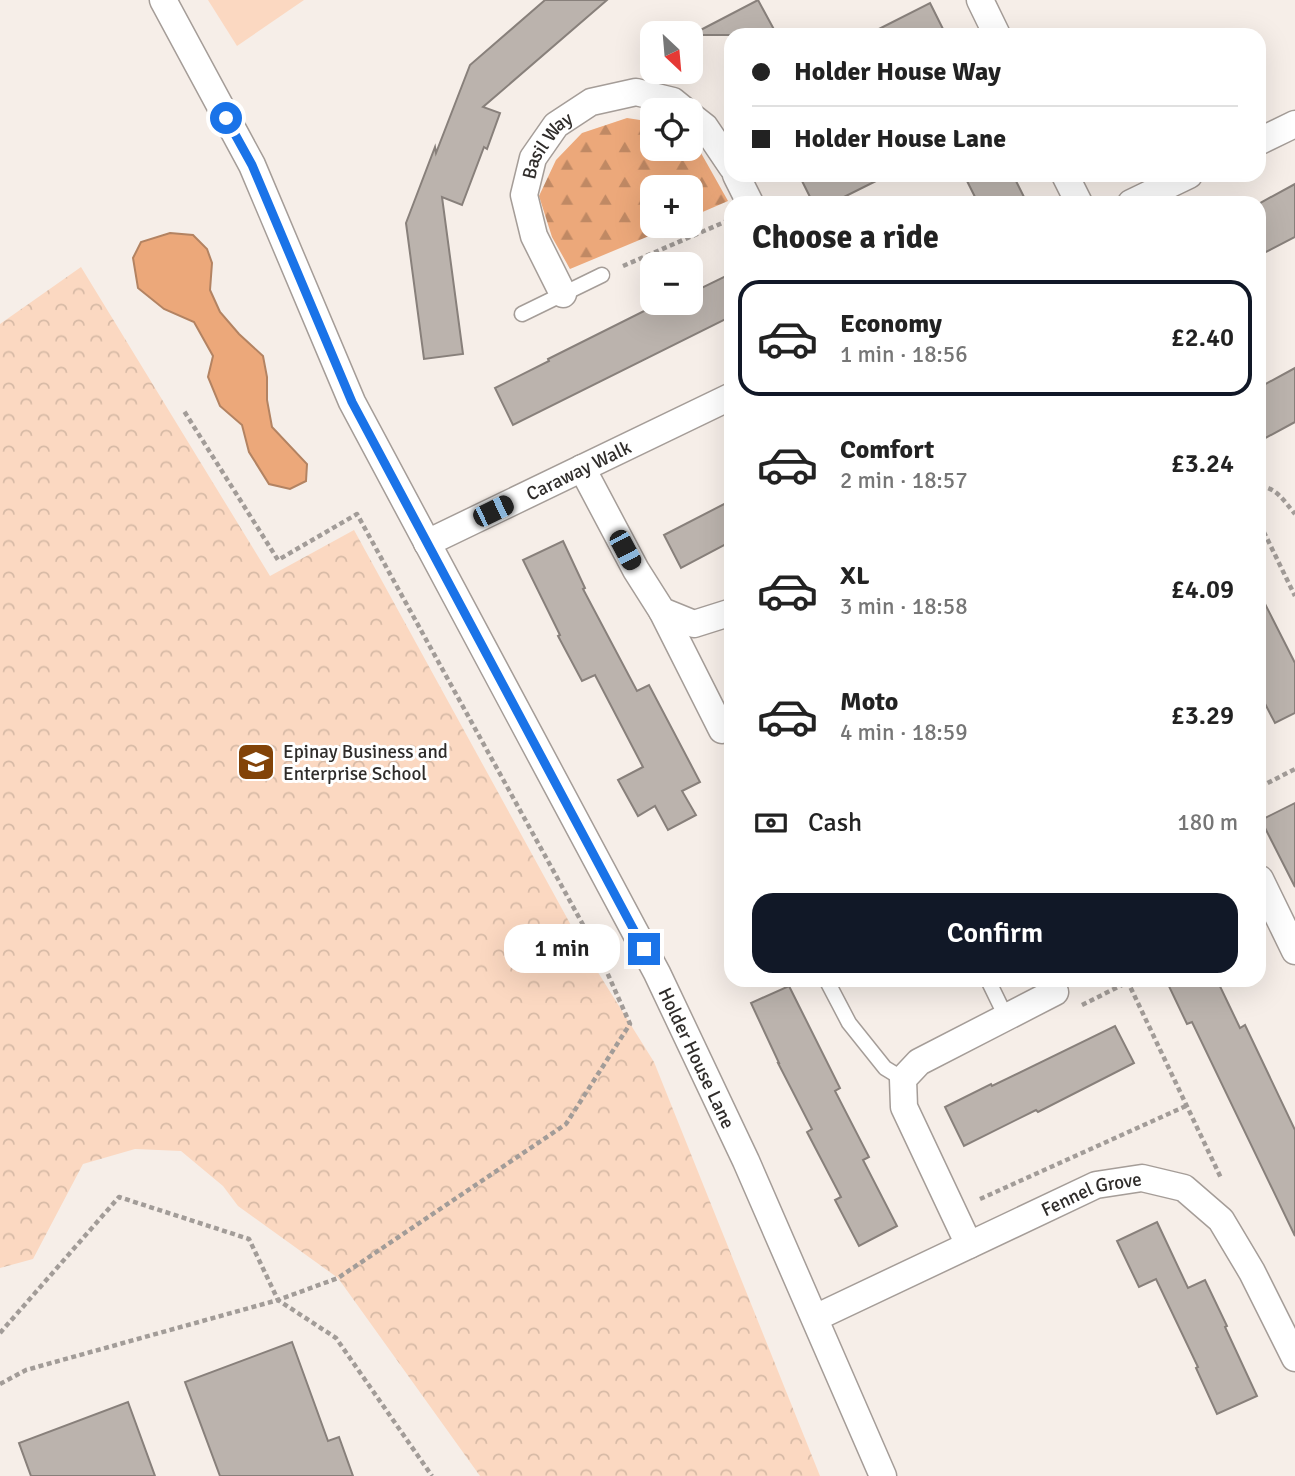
<!DOCTYPE html>
<meta charset="utf-8">
<style>
body{margin:0;font-family:Signika,sans-serif;background:#f2f2f2;color:#222;height:100vh;display:flex;flex-direction:column;font-size:26px;white-space:nowrap}
*{box-sizing:border-box;margin:0}
p{font-size:23px;color:#767676}
.icon{flex:none;width:38px;height:38px;fill:none;stroke:currentColor;stroke-width:2;stroke-linecap:round;stroke-linejoin:round}
.map{position:relative;flex:1;overflow:hidden}
.side{position:absolute;left:724px;top:196px;width:542px;height:791px;display:flex;flex-direction:column;background:#fff;border-radius:21px;box-shadow:0 7px 28px #0002}
.side>*{flex:none}
.banner{position:absolute;left:724px;top:28px;width:542px;height:154px;border-radius:21px;box-shadow:0 7px 28px #0002;display:grid;align-content:center;height:154px;padding:0 28px;background:#fff}
.needle{width:46px;rotate:154deg}
.fabs{position:absolute;left:640px;top:21px;display:grid;gap:14px}
.fabs a{display:grid;place-items:center;width:63px;height:63px;border-radius:14px;background:#fff;box-shadow:0 7px 28px #0002;font-size:35px}
.end{position:absolute;width:32px;height:32px;margin:-16px;border:9px solid #1a73e8;background:#fff;box-shadow:0 0 0 4px #fff}
.from{border-radius:50%}
.bubble{position:absolute;height:49px;border-radius:21px;background:#fff;box-shadow:0 7px 28px #0002;font-size:23px;font-weight:600;line-height:49px;text-align:center}
.car{position:absolute;width:21px;height:42px;margin:-21px -10px;border-radius:9px;box-shadow:0 0 5px 2px #0007;background:linear-gradient(#222 24%,#8ab4d8 0 40%,#222 0 76%,#8ab4d8 0 86%,#222 0)}
.banner b{display:flex;align-items:center;gap:24px;height:66px;font-size:26px}
.banner b+b{border-top:2px solid #e0e0e0}
.banner i{width:18px;height:18px;background:#222}
ul{padding:0;list-style:none}
li{display:flex;align-items:center;gap:21px;height:116px;margin:0 14px 10px;padding:0 14px;border:4px solid transparent;border-radius:21px}
li div{flex:1}
li b{display:block;font-size:26px}
li em{font-style:normal;font-weight:600}
li.active{border-color:#111827}
li>.icon{width:63px;height:63px;stroke-width:1.5}
h2{padding:0 28px;font-size:32px;line-height:84px}
.pay{display:flex;align-items:center;gap:18px;height:77px;padding:0 28px;font-size:26px}
.pay p{margin-inline-start:auto}
.cta{display:flex;gap:14px;margin-top:auto;padding:14px 28px}
.cta a{flex:1;height:80px;border-radius:21px;background:#111827;color:#fff;font-size:28px;font-weight:600;line-height:80px;text-align:center}
.map>svg:first-child{display:block}
.green{fill:#fbd8c1}
.forest{fill:url(#forest-firs)}
.park{fill:url(#park-crowns)}
.water{fill:#eca87a;stroke:#b38362;stroke-width:2}
.building{fill:#bbb3ad;stroke:#88807b;stroke-width:2}
.lines{fill:none;stroke-linecap:round;stroke-linejoin:round}
.service-casing{stroke:#a59d98;stroke-width:17}
.minor-casing{stroke:#a59d98;stroke-width:29}
.path{stroke:#a29c98;stroke-width:4.5;stroke-dasharray:5 3.5;stroke-linecap:butt}
.service{stroke:#fff;stroke-width:14}
.minor{stroke:#fff;stroke-width:26}
.route{stroke:#1a73e8;stroke-width:9}
.labels{text-anchor:middle;stroke-width:6;stroke-linejoin:round;paint-order:stroke}
.street-label{font-size:19px;fill:#2f2c2a;stroke:#fff}
.poi-label{font-size:19px;fill:#2f2c2a;stroke:#fff;text-anchor:start}
</style>
<div class="map">
<svg width="1295" height="1476" viewBox="0 0 1295 1476">
<defs>
<pattern id="forest-firs" width="22" height="20" patternUnits="userSpaceOnUse" patternTransform="scale(1.75)"><rect width="22" height="20" fill="#eca87a"/><path d="M5 1l3.5 6h-7zM16 11l3.5 6h-7z" fill="#c08964"/></pattern>
<pattern id="park-crowns" width="20" height="18" patternUnits="userSpaceOnUse" patternTransform="scale(1.75)"><rect width="20" height="18" fill="#fbd8c1"/><path d="M2 6a3 3 0 1 1 6 0M12 15a3 3 0 1 1 6 0" fill="none" stroke="#d7baa6"/></pattern>
</defs>
<rect width="100%" height="100%" fill="#f6eee8"/>
<polygon class="green" points="208,0 304,0 237,46"/>
<polygon class="forest" points="627,118 653,122 653,149 691,149 691,143 701,153 728,201 691,217 691,187 653,187 653,226 673,226 570,269 552,237 539,196 556,160 582,133"/>
<polygon class="park" points="81,267 270,576 354,530 589,958 654,1062 820,1476 480,1476 338,1278 238,1206 223,1186 181,1151 135,1149 83,1164 33,1259 0,1268 0,324"/>
<polygon class="water" points="170,233 193,235 207,249 212,263 210,290 220,312 239,334 263,356 267,377 267,400 272,427 307,464 306,481 290,489 269,484 249,452 242,425 220,406 208,377 213,356 194,322 164,309 138,288 133,258 141,242"/>
<g class="building">
<polygon points="545,0 607,0 483,107 500,113 487,149 484,147 462,205 442,197 463,354 424,359 406,223 435,147 436,153 470,65"/>
<polygon points="758,0 777,35 691,35"/>
<polygon points="930,3 946,35 867,35"/>
<polygon points="799,175 888,175 832,203 813,203"/>
<polygon points="964,175 1013,175 1027,203 978,203"/>
<polygon points="1295,184 1295,237 1260,255 1260,203"/>
<polygon points="732,273 732,316 513,425 495,388 549,361 548,359 660,303 691,303 691,293"/>
<polygon points="1295,368 1295,422 1260,441 1260,387"/>
<polygon points="732,500 732,541 681,568 664,535"/>
<polygon points="563,541 585,588 583,589 637,691 649,685 700,782 682,791 696,815 668,830 655,806 638,816 618,780 643,767 595,675 582,681 558,636 560,635 523,560"/>
<polygon points="1260,594 1295,663 1295,713 1275,723 1260,694"/>
<polygon points="1295,803 1295,887 1261,820"/>
<polygon points="1166,980 1217,980 1240,1028 1245,1025 1295,1130 1295,1236 1192,1022 1187,1024"/>
<polygon points="789,986 840,1088 835,1091 869,1157 863,1160 897,1226 859,1246 835,1200 841,1197 807,1132 812,1129 778,1063 779,1063 751,1003"/>
<polygon points="1115,1026 1134,1063 1038,1112 1036,1110 964,1146 945,1107 991,1084 992,1086"/>
<polygon points="1157,1222 1188,1288 1205,1280 1227,1326 1225,1327 1257,1396 1217,1414 1196,1368 1198,1367 1156,1279 1139,1287 1117,1241"/>
<polygon points="292,1342 328,1441 339,1437 353,1476 220,1476 185,1382"/>
<polygon points="128,1402 155,1476 31,1476 19,1443"/>
</g>
<g class="lines">
<defs>
<g id="service">
<polyline points="522,314 602,275"/>
<polyline points="988,980 1006,1017"/>
<polyline points="827,981 849,1023 885,1068 903,1079"/>
</g>
<g id="minor">
<path id="s1" d="M163 0 252 165 352 402 657 973 746 1161 883 1476"/>
<polyline points="980,0 997,35"/>
<polyline points="691,116 705,127 732,167"/>
<polyline points="1260,141 1295,124"/>
<polyline points="736,175 750,203"/>
<polyline points="1065,175 1079,203"/>
<polyline points="1131,203 1189,175"/>
<path id="s2" d="M563 294 534 236 524 195 533 158 556 125 591 102 636 92 673 101 684 110"/>
<polyline points="582,468 636,570 662,611 694,624 732,612"/>
<path id="s3" d="M427 543 732 396"/>
<polyline points="662,611 722,730"/>
<polyline points="1260,879 1295,951"/>
<polyline points="969,1245 904,1107 903,1079 919,1062 1055,992"/>
<path id="s4" d="M815 1318 1096 1185 1142 1178 1184 1188 1221 1220 1252 1272 1295 1358"/>
</g>
</defs>
<use href="#service" class="service-casing"/>
<use href="#minor" class="minor-casing"/>
<g class="path">
<polyline points="623,266 727,221"/>
<path d="M1260 486C1277 488 1284 501 1295 514"/>
<polyline points="1260,524 1295,596"/>
<polyline points="1260,787 1295,769"/>
<polyline points="1127,980 1221,1178"/>
<polyline points="1082,1005 1128,982"/>
<polyline points="980,1199 1186,1106"/>
<polyline points="0,1333 119,1197 249,1239 278,1300 338,1278 566,1124 630,1024 598,952 357,514 278,560 184,411"/>
<polyline points="0,1384 26,1370 278,1300 336,1338 432,1476"/>
</g>
<use href="#service" class="service"/>
<use href="#minor" class="minor"/>
</g>
<g class="lines">
<polyline class="route" points="226,118 252,165 352,402 644,949"/>
</g>
<defs>
<symbol id="school-square" viewBox="-11 -11 22 22"><rect x="-9" y="-9" width="18" height="18" rx="4" fill="#824308" stroke="#fff"/><path d="M0-5L7-2L0 1L-7-2ZM-4 1L0 2.5L4 1V4Q0 6-4 4Z" fill="#fff"/></symbol>
</defs>
<g fill-rule="evenodd">
<use href="#school-square" x="234" y="740" width="44" height="44"/>
</g>
<g class="labels">
<g class="street-label">
<text dy="7" stroke="none"><textPath href="#s2" startOffset="163">Basil Way</textPath></text>
<text dy="7" stroke="none"><textPath href="#s3" startOffset="168">Caraway Walk</textPath></text>
<text dy="7" stroke="none"><textPath href="#s1" startOffset="1186">Holder House Lane</textPath></text>
<text dy="7" stroke="none"><textPath href="#s4" startOffset="304">Fennel Grove</textPath></text>
</g>
<g class="poi-label">
<text x="283" y="758">Epinay Business and<tspan x="283" dy="22">Enterprise School</tspan></text>
</g>
</g>
</svg>
<div class="fabs">
<a><svg class="needle" viewBox="-14 -14 28 28"><path d="M0-13l5 13h-10z" fill="#e53935"/><path d="M0 13l5-13h-10z" fill="#767676"/></svg></a>
<a><svg class="icon" aria-label="locate" viewBox="0 0 24 24"><circle cx="12" cy="12" r="6"/><path d="M12 2v4M12 18v4M2 12h4M18 12h4"/></svg></a>
<a>+</a>
<a>−</a>
</div>
<i class="end from" style="left:226px;top:118px"></i>
<i class="end" style="left:644px;top:949px"></i>
<div class="bubble" style="left:504px;top:924px;width:116px">1 min</div>
<i class="car" style="left:493px;top:511px;rotate:64deg"></i>
<i class="car" style="left:625px;top:550px;rotate:152deg"></i>
<div class="banner">
<b><i class="from"></i>Holder House Way</b>
<b><i></i>Holder House Lane</b>
</div>
<section class="side">
<h2>Choose a ride</h2>
<ul>
<li class="active"><svg class="icon" aria-label="car" viewBox="0 0 24 24"><path d="M5 17H2v-5l4-1 3-4h7l3 4 3 1v5h-3M9 17h6M6 11h13"/><circle cx="7" cy="17" r="2"/><circle cx="17" cy="17" r="2"/></svg><div><b>Economy</b><p>1 min · 18:56</p></div><em>£2.40</em></li>
<li><svg class="icon" aria-label="car" viewBox="0 0 24 24"><path d="M5 17H2v-5l4-1 3-4h7l3 4 3 1v5h-3M9 17h6M6 11h13"/><circle cx="7" cy="17" r="2"/><circle cx="17" cy="17" r="2"/></svg><div><b>Comfort</b><p>2 min · 18:57</p></div><em>£3.24</em></li>
<li><svg class="icon" aria-label="car" viewBox="0 0 24 24"><path d="M5 17H2v-5l4-1 3-4h7l3 4 3 1v5h-3M9 17h6M6 11h13"/><circle cx="7" cy="17" r="2"/><circle cx="17" cy="17" r="2"/></svg><div><b>XL</b><p>3 min · 18:58</p></div><em>£4.09</em></li>
<li><svg class="icon" aria-label="car" viewBox="0 0 24 24"><path d="M5 17H2v-5l4-1 3-4h7l3 4 3 1v5h-3M9 17h6M6 11h13"/><circle cx="7" cy="17" r="2"/><circle cx="17" cy="17" r="2"/></svg><div><b>Moto</b><p>4 min · 18:59</p></div><em>£3.29</em></li>
</ul>
<div class="pay"><svg class="icon" aria-label="cash" viewBox="0 0 24 24"><path d="M3 7h18v10H3z"/><circle cx="12" cy="12" r="2"/></svg>Cash<p>180 m</p></div>
<div class="cta"><a>Confirm</a></div>
</section>
</div>
